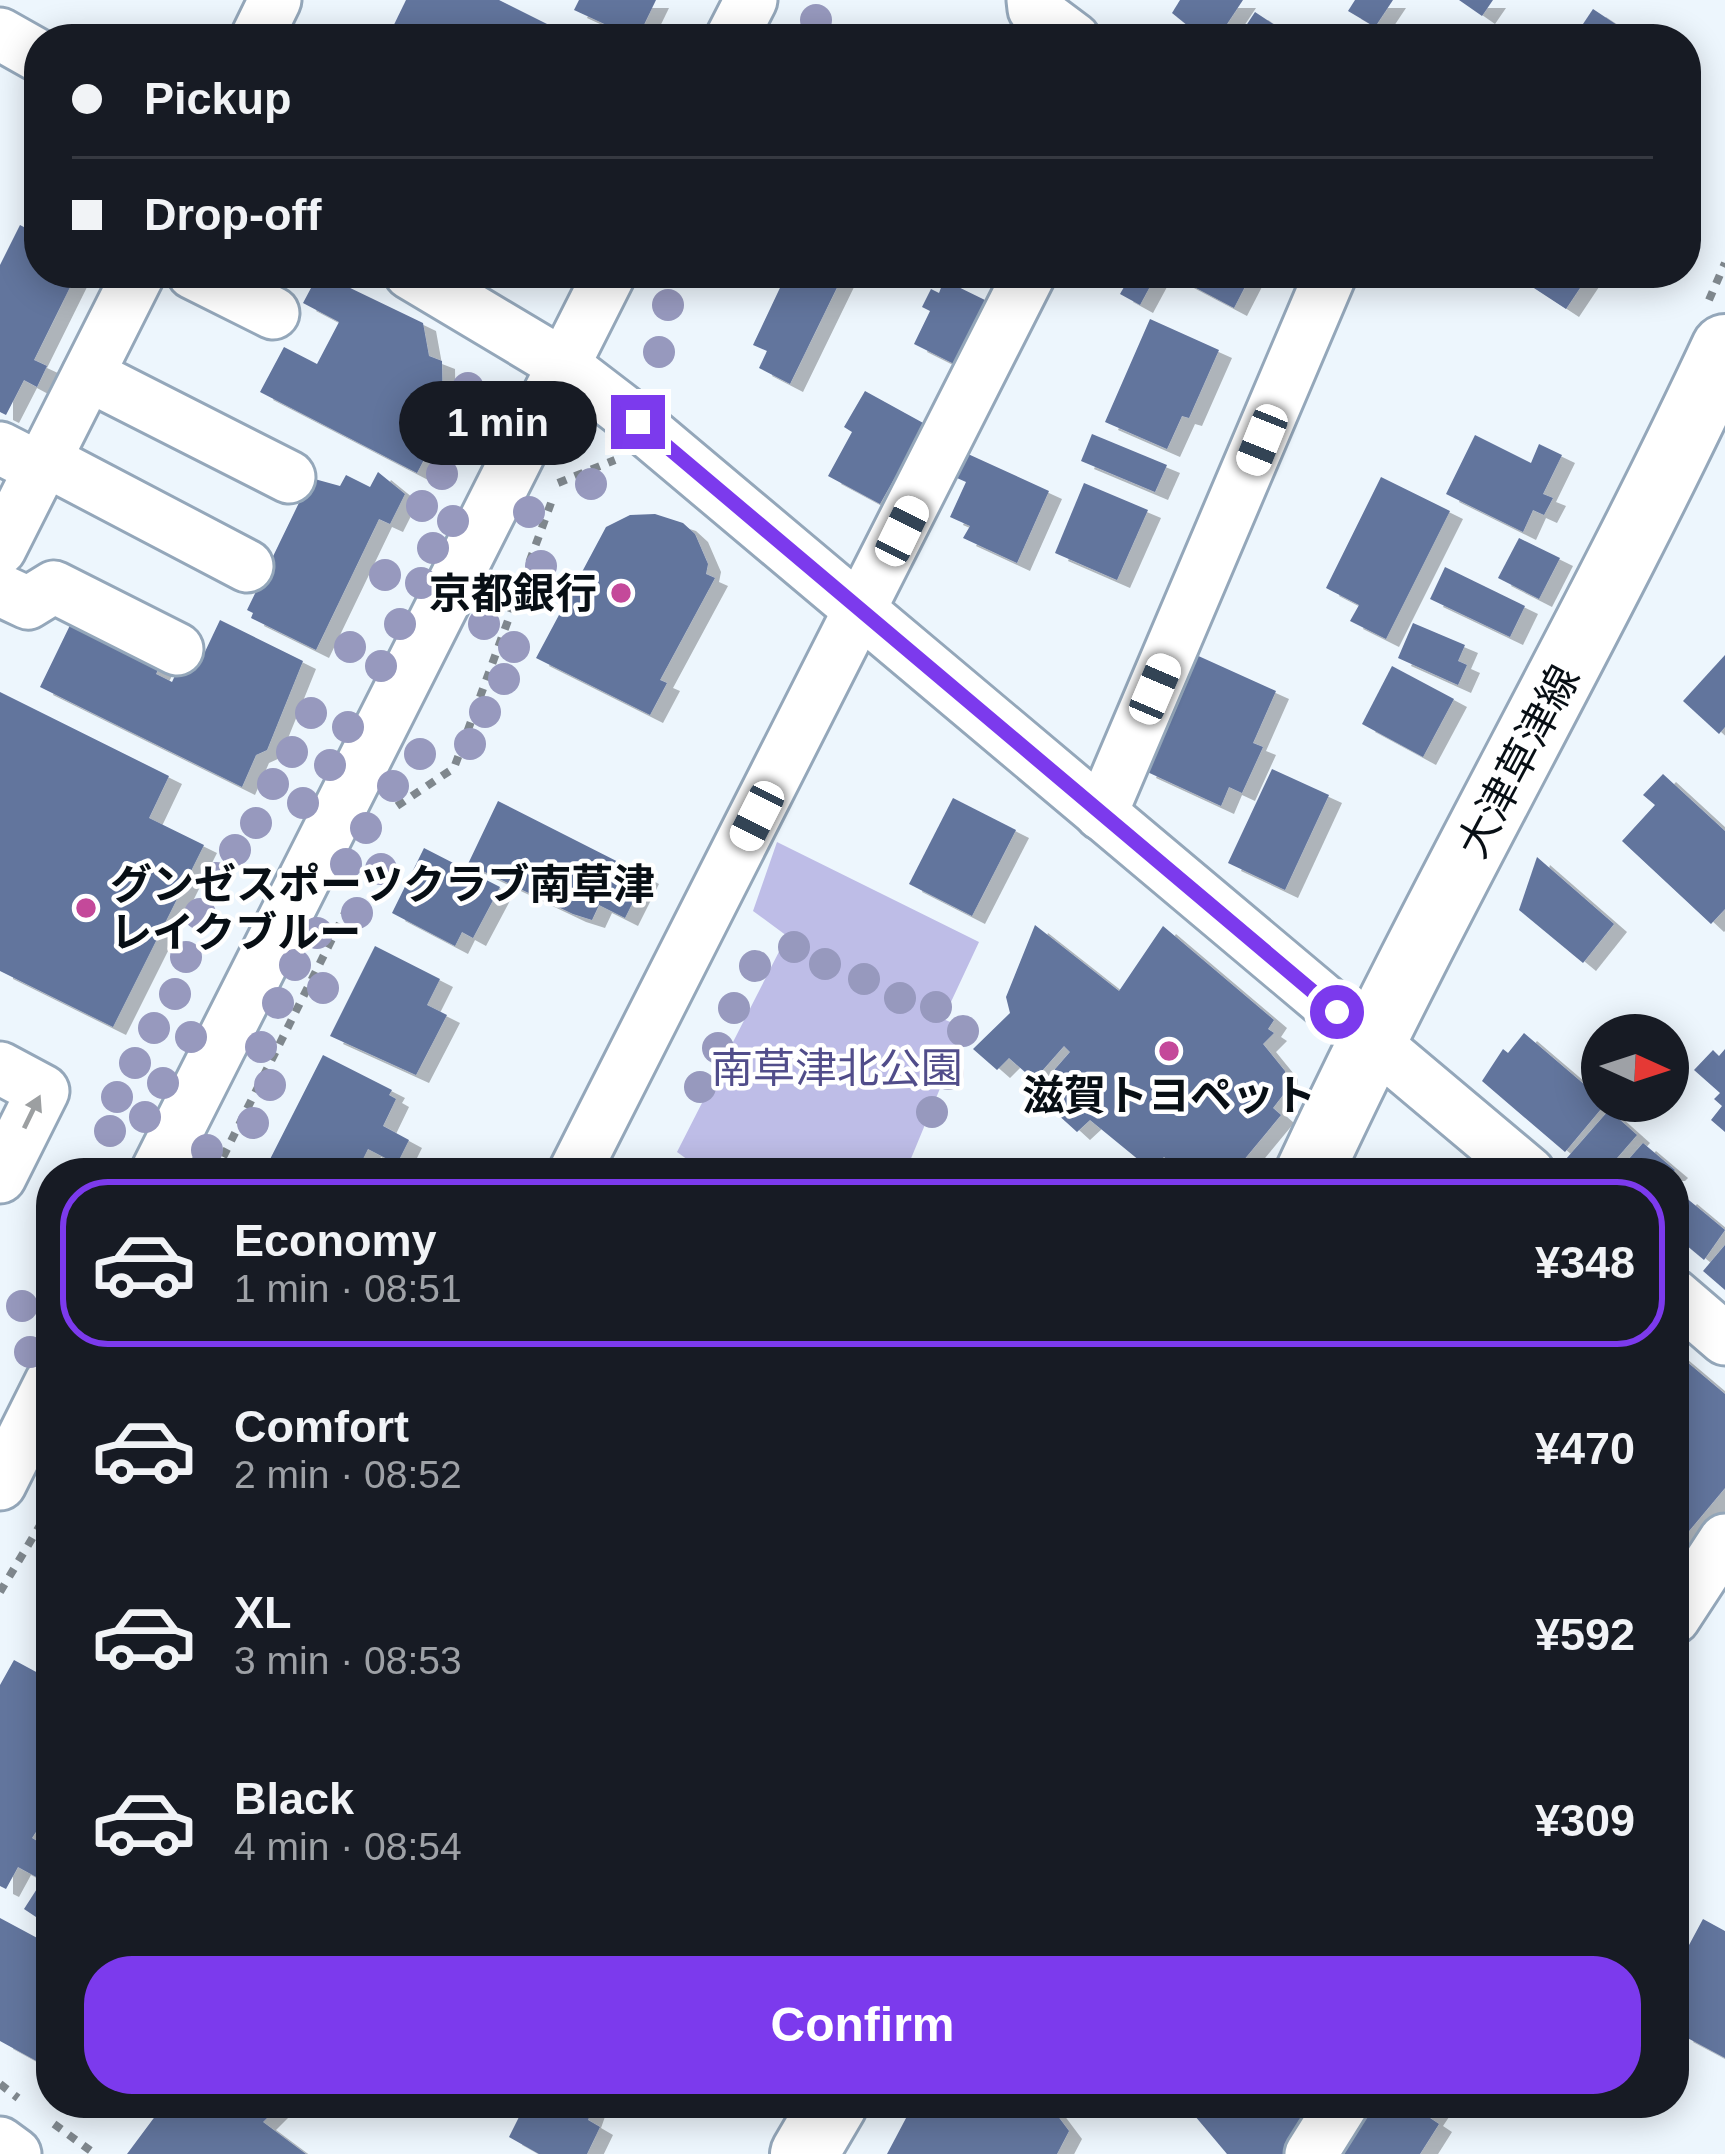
<!DOCTYPE html>
<meta charset="utf-8">
<style>
body{margin:0;font-family:Helvetica,"Noto Sans JP",sans-serif;background:#20242c;color:#f1f3f6;height:100vh;display:flex;flex-direction:column;font-size:45px;white-space:nowrap}
*{box-sizing:border-box;margin:0}
p{font-size:39px;color:#9ea1a6}
.icon{flex:none;width:66px;height:66px;fill:none;stroke:currentColor;stroke-width:2;stroke-linecap:round;stroke-linejoin:round}
.map{position:relative;flex:1;overflow:hidden}
.drawer{position:absolute;left:36px;top:1158px;width:1653px;height:960px;display:flex;flex-direction:column;background:#171b24;border-radius:48px;box-shadow:0 6px 30px #0003}
.drawer>*{flex:none}
.hud{position:absolute;left:24px;top:24px;width:1677px;height:264px;border-radius:48px;box-shadow:0 6px 30px #0003;display:grid;align-content:center;height:264px;padding:0 48px;background:#171b24}
.needle{width:78px;rotate:93deg}
.tools{position:absolute;left:1581px;top:1014px;display:grid;gap:24px}
.tools a{display:grid;place-items:center;width:108px;height:108px;border-radius:50%;background:#171b24;box-shadow:0 6px 30px #0003;font-size:60px}
.end{position:absolute;width:54px;height:54px;margin:-27px;border:15px solid #7c3aed;background:#fff;box-shadow:0 0 0 6px #fff}
.from{border-radius:50%}
.bubble{position:absolute;height:84px;border-radius:42px;background:#171b24;box-shadow:0 6px 30px #0003;font-size:39px;font-weight:700;line-height:84px;text-align:center}
.car{position:absolute;width:36px;height:72px;margin:-36px -18px;border-radius:15px;box-shadow:0 0 9px 3px #0007;background:linear-gradient(#fff 24%,#345 0 40%,#fff 0 76%,#345 0 86%,#fff 0)}
.hud b{display:flex;align-items:center;gap:42px;height:114px;font-size:45px}
.hud b+b{border-top:3px solid #363941}
.hud i{width:30px;height:30px;background:#f1f3f6}
ul{padding:21px 0 0;list-style:none}
li{display:flex;align-items:center;gap:36px;height:168px;margin:0 24px 18px;padding:0 24px;border:6px solid transparent;border-radius:48px}
li div{flex:1}
li b{display:block;font-size:45px}
li em{font-style:normal;font-weight:700}
li.on{border-color:#7c3aed}
li>.icon{width:108px;height:108px;stroke-width:1.5}
.button{display:flex;gap:24px;margin-top:auto;padding:24px 48px}
.button a{flex:1;height:138px;border-radius:48px;background:#7c3aed;color:#fff;font-size:48px;font-weight:700;line-height:138px;text-align:center}
.map>svg:first-child{display:block}
.green{fill:#bebde7}
.building{fill:#62749d;filter:url(#shadow)}
.lines{fill:none;stroke-linecap:round;stroke-linejoin:round}
.minor-casing{stroke:#94a7ba;stroke-width:57}
.major-casing{stroke:#94a7ba;stroke-width:72}
.path{stroke:#7f878d;stroke-width:8;stroke-dasharray:9 9;stroke-linecap:butt}
.minor{stroke:#fff;stroke-width:51}
.major{stroke:#fff;stroke-width:66}
.tree{fill:#9799be}
.oneway{fill:#9c9fa1}
.route{stroke:#7c3aed;stroke-width:15}
.poi-dot{fill:#c4499a;stroke:#fff;stroke-width:4.5}
.labels{text-anchor:middle;stroke-width:9;stroke-linejoin:round;paint-order:stroke}
.poi-label{font-size:42px;font-weight:bold;fill:#080f15;stroke:#fff;text-anchor:end}
.street-label{font-size:42px;fill:#080f15;stroke:#fff}
.park-label{font-size:42px;fill:#514d8a;stroke:#fff}
</style>
<div class="map">
<svg width="1725" height="2154" viewBox="0 0 1725 2154">
<defs>
<filter id="shadow"><feDropShadow dx="13" dy="8" stdDeviation="0" flood-color="#0004"/></filter>
</defs>
<rect width="100%" height="100%" fill="#edf6fd"/>
<polygon class="green" points="777,842 979,942 943,1019 965,1028 905,1173 706,1173 677,1152 787,936 753,911"/>
<g class="building">
<polygon points="406,0 499,0 577,39 387,39"/>
<polygon points="579,0 656,0 637,39 574,10"/>
<polygon points="1180,0 1243,0 1217,39 1204,39 1172,13"/>
<polygon points="1355,0 1393,0 1375,27 1348,11"/>
<polygon points="1459,0 1493,0 1482,16"/>
<polygon points="1593,9 1638,39 1573,39"/>
<polygon points="1255,12 1296,39 1223,39 1228,31 1238,38"/>
<polygon points="20,225 39,235 39,273 77,273 34,360 47,366 37,387 24,380 6,415 0,412 0,265"/>
<polygon points="319,273 423,323 429,356 442,361 443,423 417,473 260,392 284,347 317,364 339,322 303,303"/>
<polygon points="787,273 844,273 790,384 759,368 767,351 753,345"/>
<polygon points="1132,273 1154,279 1140,305 1120,294"/>
<polygon points="1182,273 1252,273 1234,308 1179,279"/>
<polygon points="1511,273 1590,273 1566,309"/>
<polygon points="944,280 987,301 956,365 914,344 930,311 922,307 931,289 939,293"/>
<polygon points="1150,319 1219,350 1189,418 1182,416 1167,449 1105,422"/>
<polygon points="865,391 925,424 880,504 828,476 852,432 844,427"/>
<polygon points="1092,434 1167,465 1155,492 1081,461"/>
<polygon points="1475,435 1531,463 1539,444 1562,455 1543,494 1553,498 1544,515 1533,510 1523,532 1446,494"/>
<polygon points="968,454 1049,491 1017,563 963,538 970,526 950,517 966,482 957,478"/>
<polygon points="378,472 405,494 390,524 379,519 316,650 251,618 253,613 247,610 311,478 340,486 346,475 370,487"/>
<polygon points="1381,477 1450,511 1386,639 1350,621 1359,605 1326,588"/>
<polygon points="1084,483 1148,510 1117,580 1055,553"/>
<polygon points="655,514 683,523 695,534 708,564 706,574 715,578 660,680 667,683 650,715 536,658 606,527 630,515"/>
<polygon points="1519,538 1560,558 1539,599 1498,578"/>
<polygon points="1445,567 1525,606 1510,637 1430,599"/>
<polygon points="75,615 163,659 156,674 172,682 187,650 202,658 220,620 303,661 267,750 256,755 242,787 40,687"/>
<polygon points="1413,623 1465,645 1458,661 1467,665 1458,685 1398,658"/>
<polygon points="1194,654 1276,691 1253,743 1263,747 1242,793 1229,787 1221,806 1143,770"/>
<polygon points="1725,655 1725,727 1719,734 1683,701"/>
<polygon points="1392,666 1454,699 1423,757 1362,724"/>
<polygon points="0,692 169,776 149,818 204,845 113,1027 0,971"/>
<polygon points="1272,769 1329,795 1285,890 1228,863"/>
<polygon points="1663,774 1725,831 1725,909 1711,924 1622,841 1655,805 1643,795"/>
<polygon points="953,798 1016,830 972,916 909,884"/>
<polygon points="498,801 646,876 625,918 599,905 592,920 573,914 468,864"/>
<polygon points="424,848 500,887 473,938 462,932 455,946 392,913"/>
<polygon points="1537,857 1614,924 1583,963 1519,910"/>
<polygon points="1035,925 1119,991 1163,926 1274,1020 1268,1029 1274,1033 1263,1044 1285,1071 1283,1095 1273,1108 1281,1115 1233,1173 1183,1173 1164,1157 1151,1170 1090,1120 1077,1132 1056,1113 1063,1106 1055,1097 1048,1103 1036,1091 1070,1052 1064,1046 1034,1080 1009,1058 997,1070 973,1049 1010,1013 1006,997"/>
<polygon points="375,946 440,979 427,1005 447,1015 416,1075 330,1036"/>
<polygon points="1524,1033 1606,1103 1565,1152 1482,1081 1503,1049 1508,1053"/>
<polygon points="1725,1049 1725,1132 1711,1120 1722,1106 1714,1099 1720,1093 1694,1070 1713,1050 1719,1056"/>
<polygon points="323,1055 392,1090 389,1095 396,1099 383,1126 409,1140 397,1164 368,1149 356,1173 263,1173"/>
<polygon points="1609,1110 1637,1135 1604,1173 1582,1173 1566,1159"/>
<polygon points="1643,1143 1675,1170 1672,1173 1627,1173 1621,1168"/>
<polygon points="1684,1196 1725,1230 1704,1260 1674,1235 1674,1208"/>
<polygon points="1725,1245 1725,1290 1703,1271"/>
<polygon points="1674,1351 1725,1394 1725,1488 1674,1549"/>
<polygon points="14,1660 51,1680 51,1809 32,1838 51,1849 51,1859 40,1879 18,1867 6,1889 0,1886 0,1685"/>
<polygon points="51,1867 51,1927 24,1909"/>
<polygon points="0,1918 41,1940 45,1932 51,1935 51,2069 0,2041"/>
<polygon points="1703,1919 1725,1931 1725,2058 1680,2034 1685,2026 1674,2020 1674,1973"/>
<polygon points="165,2103 282,2103 263,2122 306,2154 127,2154"/>
<polygon points="526,2103 594,2103 588,2120 600,2127 587,2154 539,2154 509,2137"/>
<polygon points="914,2103 995,2103 1012,2111 1016,2103 1048,2103 1069,2131 1057,2154 887,2154"/>
<polygon points="1184,2103 1324,2103 1293,2154 1227,2154"/>
<polygon points="1371,2103 1440,2103 1430,2118 1439,2124 1420,2154 1340,2154"/>
</g>
<g class="lines">
<defs>
<g id="minor">
<polyline points="1033,0 1034,9 1074,39"/>
<polyline points="0,34 39,56"/>
<polyline points="256,39 275,0"/>
<polyline points="731,39 751,0"/>
<polyline points="193,273 273,313"/>
<polyline points="410,273 562,364 622,410 1529,1173"/>
<polyline points="88,375 289,477"/>
<polyline points="0,448 41,469"/>
<polyline points="45,460 247,566"/>
<polyline points="0,549 139,273"/>
<polyline points="0,590 28,603 54,587 177,649"/>
<polyline points="1101,814 1331,273"/>
<polyline points="0,1068 43,1091 0,1177"/>
<polyline points="156,1173 610,273"/>
<polyline points="574,1173 1030,273"/>
<polyline points="1674,1295 1725,1339"/>
<polyline points="0,1484 51,1382"/>
<polyline points="1674,1618 1725,1540"/>
<polyline points="0,2143 15,2154"/>
<polyline points="1311,2154 1343,2103"/>
</g>
<g id="major">
<path d="M1309 1173C1439 893 1595 627 1725 348"/>
<polyline points="804,2154 834,2103"/>
</g>
</defs>
<use href="#minor" class="minor-casing"/>
<use href="#major" class="major-casing"/>
<g class="path">
<polyline points="1709,300 1725,263"/>
<polyline points="558,483 615,460"/>
<polyline points="397,806 454,768 551,503"/>
<polyline points="215,1173 346,911"/>
<polyline points="0,1592 51,1507"/>
<polyline points="0,2084 18,2098"/>
<polyline points="54,2124 95,2154"/>
</g>
<use href="#minor" class="minor"/>
<use href="#major" class="major"/>
</g>
<g class="tree">
<circle cx="816" cy="20" r="16"/>
<circle cx="668" cy="305" r="16"/>
<circle cx="659" cy="352" r="16"/>
<circle cx="468" cy="388" r="16"/>
<circle cx="456" cy="437" r="16"/>
<circle cx="442" cy="474" r="16"/>
<circle cx="591" cy="484" r="16"/>
<circle cx="422" cy="506" r="16"/>
<circle cx="529" cy="512" r="16"/>
<circle cx="453" cy="521" r="16"/>
<circle cx="433" cy="548" r="16"/>
<circle cx="541" cy="566" r="16"/>
<circle cx="385" cy="575" r="16"/>
<circle cx="421" cy="583" r="16"/>
<circle cx="499" cy="590" r="16"/>
<circle cx="400" cy="624" r="16"/>
<circle cx="484" cy="624" r="16"/>
<circle cx="350" cy="647" r="16"/>
<circle cx="514" cy="647" r="16"/>
<circle cx="381" cy="666" r="16"/>
<circle cx="504" cy="679" r="16"/>
<circle cx="485" cy="712" r="16"/>
<circle cx="311" cy="713" r="16"/>
<circle cx="348" cy="727" r="16"/>
<circle cx="470" cy="744" r="16"/>
<circle cx="292" cy="752" r="16"/>
<circle cx="420" cy="754" r="16"/>
<circle cx="330" cy="765" r="16"/>
<circle cx="273" cy="784" r="16"/>
<circle cx="393" cy="786" r="16"/>
<circle cx="303" cy="803" r="16"/>
<circle cx="256" cy="823" r="16"/>
<circle cx="366" cy="828" r="16"/>
<circle cx="235" cy="850" r="16"/>
<circle cx="346" cy="864" r="16"/>
<circle cx="381" cy="869" r="16"/>
<circle cx="216" cy="878" r="16"/>
<circle cx="357" cy="913" r="16"/>
<circle cx="200" cy="914" r="16"/>
<circle cx="317" cy="933" r="16"/>
<circle cx="794" cy="947" r="16"/>
<circle cx="186" cy="957" r="16"/>
<circle cx="825" cy="964" r="16"/>
<circle cx="295" cy="965" r="16"/>
<circle cx="755" cy="966" r="16"/>
<circle cx="864" cy="979" r="16"/>
<circle cx="323" cy="988" r="16"/>
<circle cx="175" cy="994" r="16"/>
<circle cx="900" cy="998" r="16"/>
<circle cx="278" cy="1003" r="16"/>
<circle cx="936" cy="1007" r="16"/>
<circle cx="734" cy="1008" r="16"/>
<circle cx="154" cy="1028" r="16"/>
<circle cx="963" cy="1031" r="16"/>
<circle cx="191" cy="1037" r="16"/>
<circle cx="261" cy="1047" r="16"/>
<circle cx="718" cy="1048" r="16"/>
<circle cx="135" cy="1063" r="16"/>
<circle cx="948" cy="1074" r="16"/>
<circle cx="163" cy="1083" r="16"/>
<circle cx="270" cy="1085" r="16"/>
<circle cx="700" cy="1087" r="16"/>
<circle cx="117" cy="1097" r="16"/>
<circle cx="932" cy="1112" r="16"/>
<circle cx="145" cy="1117" r="16"/>
<circle cx="253" cy="1123" r="16"/>
<circle cx="110" cy="1131" r="16"/>
<circle cx="207" cy="1150" r="16"/>
<circle cx="22" cy="1306" r="16"/>
<circle cx="30" cy="1352" r="16"/>
</g>
<defs><path id="oneway-solid" d="M-6-.8H1V-3.2L6.5 0L1 3.2V.8H-6Z" transform="scale(3)"/></defs>
<use class="oneway" href="#oneway-solid" transform="translate(32 1112) rotate(-64)"/>
<g class="lines">
<polyline class="route" points="638,422 1337,1012"/>
</g>
<g class="poi-dot">
<circle cx="621" cy="593" r="12"/>
<circle cx="86" cy="908" r="12"/>
<circle cx="1169" cy="1051" r="12"/>
</g>
<g class="labels">
<g class="poi-label">
<text x="597" y="608">京都銀行</text>
<text x="110" y="899" text-anchor="start">グンゼスポーツクラブ南草津<tspan x="110" dy="48">レイクブルー</tspan></text>
<text x="1169" y="1110" text-anchor="middle">滋賀トヨペット</text>
</g>
<g class="street-label">
<text transform="translate(1518 761) rotate(-62)" y="15">大津草津線</text>
</g>
<g class="park-label">
<text x="837" y="1083">南草津北公園</text>
</g>
</g>
</svg>
<div class="tools">
<a><svg class="needle" viewBox="-14 -14 28 28"><path d="M0-13l5 13h-10z" fill="#e53935"/><path d="M0 13l5-13h-10z" fill="#9ea1a6"/></svg></a>
</div>
<i class="end from" style="left:1337px;top:1012px"></i>
<i class="end" style="left:638px;top:422px"></i>
<div class="bubble" style="left:399px;top:381px;width:198px">1 min</div>
<i class="car" style="left:1262px;top:440px;rotate:202deg"></i>
<i class="car" style="left:902px;top:531px;rotate:26deg"></i>
<i class="car" style="left:1155px;top:689px;rotate:23deg"></i>
<i class="car" style="left:757px;top:816px;rotate:207deg"></i>
<div class="hud">
<b><i class="from"></i>Pickup</b>
<b><i></i>Drop-off</b>
</div>
<section class="drawer">
<ul>
<li class="on"><svg class="icon" aria-label="car" viewBox="0 0 24 24"><path d="M5 17H2v-5l4-1 3-4h7l3 4 3 1v5h-3M9 17h6M6 11h13"/><circle cx="7" cy="17" r="2"/><circle cx="17" cy="17" r="2"/></svg><div><b>Economy</b><p>1 min · 08:51</p></div><em>¥348</em></li>
<li><svg class="icon" aria-label="car" viewBox="0 0 24 24"><path d="M5 17H2v-5l4-1 3-4h7l3 4 3 1v5h-3M9 17h6M6 11h13"/><circle cx="7" cy="17" r="2"/><circle cx="17" cy="17" r="2"/></svg><div><b>Comfort</b><p>2 min · 08:52</p></div><em>¥470</em></li>
<li><svg class="icon" aria-label="car" viewBox="0 0 24 24"><path d="M5 17H2v-5l4-1 3-4h7l3 4 3 1v5h-3M9 17h6M6 11h13"/><circle cx="7" cy="17" r="2"/><circle cx="17" cy="17" r="2"/></svg><div><b>XL</b><p>3 min · 08:53</p></div><em>¥592</em></li>
<li><svg class="icon" aria-label="car" viewBox="0 0 24 24"><path d="M5 17H2v-5l4-1 3-4h7l3 4 3 1v5h-3M9 17h6M6 11h13"/><circle cx="7" cy="17" r="2"/><circle cx="17" cy="17" r="2"/></svg><div><b>Black</b><p>4 min · 08:54</p></div><em>¥309</em></li>
</ul>
<div class="button"><a>Confirm</a></div>
</section>
</div>
